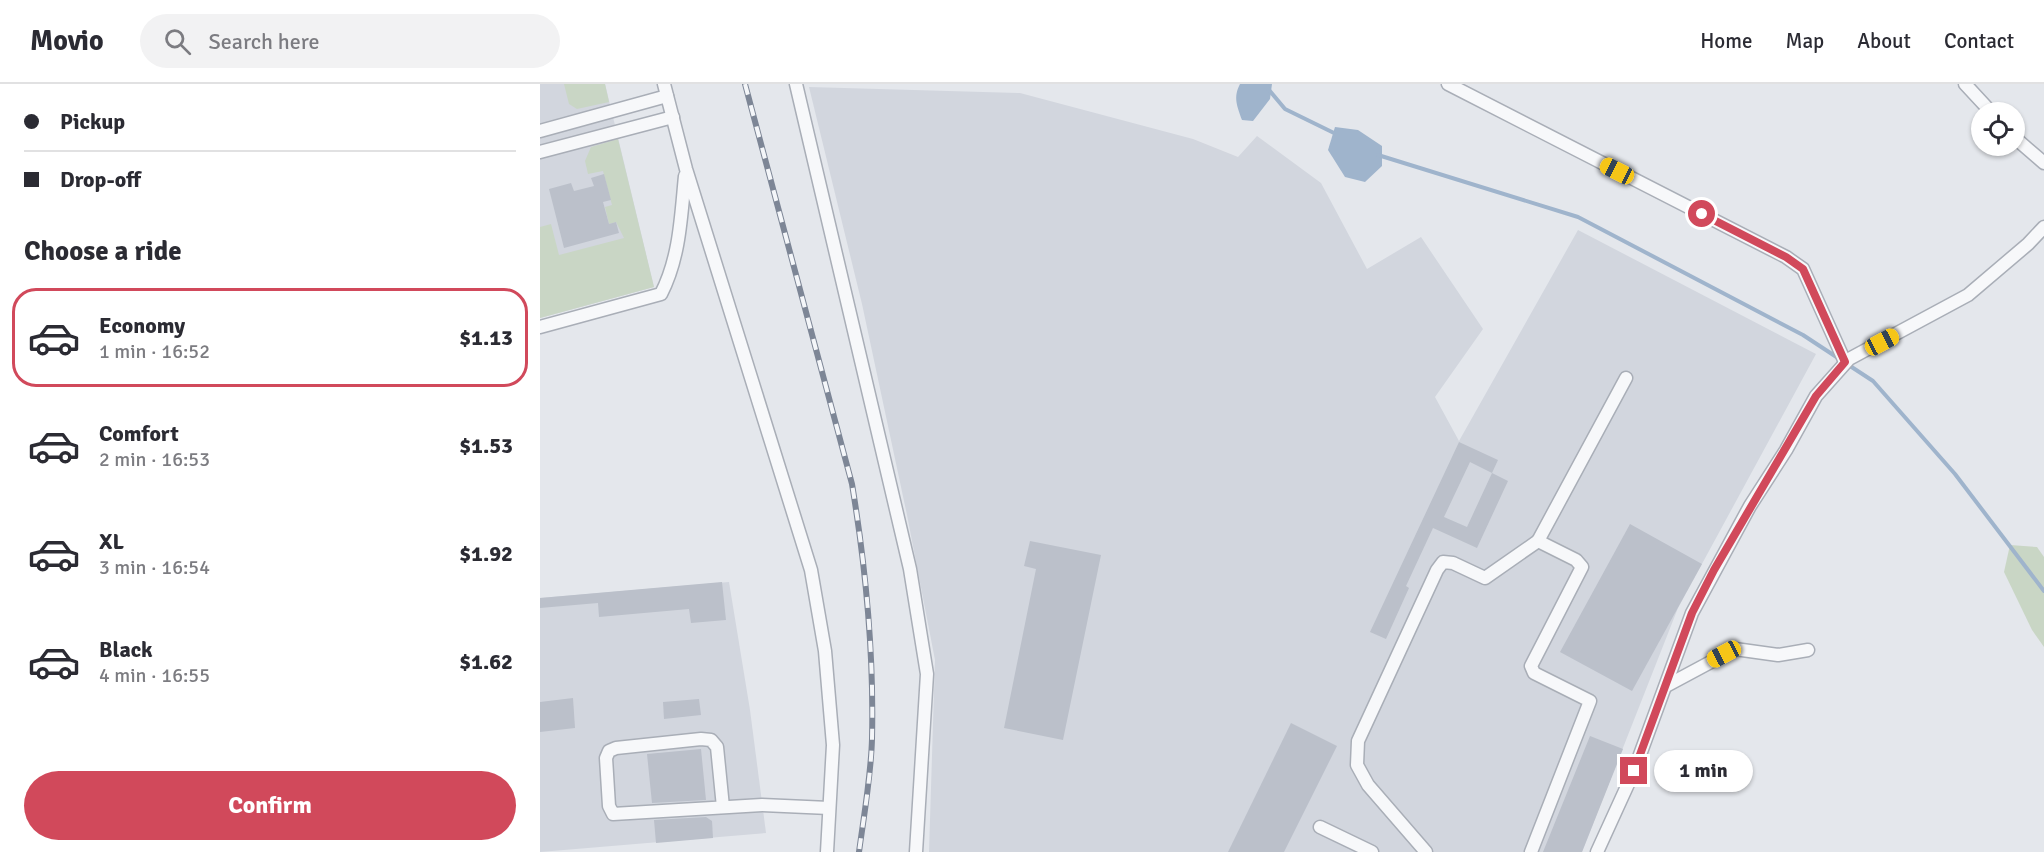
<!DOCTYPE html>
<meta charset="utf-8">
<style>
body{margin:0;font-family:Signika,sans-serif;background:#f2f2f3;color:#2b2b33;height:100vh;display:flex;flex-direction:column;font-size:22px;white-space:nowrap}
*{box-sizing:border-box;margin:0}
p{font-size:20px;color:#7c7c81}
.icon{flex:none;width:33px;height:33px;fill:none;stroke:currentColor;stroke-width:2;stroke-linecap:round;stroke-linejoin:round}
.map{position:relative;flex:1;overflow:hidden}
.details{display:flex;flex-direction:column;background:#fff;width:540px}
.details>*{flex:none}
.banner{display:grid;align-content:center;height:132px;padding:0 24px;background:#fff}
.tools{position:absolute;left:1431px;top:18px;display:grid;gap:12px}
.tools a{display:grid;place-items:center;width:54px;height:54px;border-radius:50%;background:#fff;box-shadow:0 2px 4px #0004;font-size:30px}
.end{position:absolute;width:27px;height:27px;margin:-14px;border:8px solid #d1495b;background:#fff;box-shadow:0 0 0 3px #fff}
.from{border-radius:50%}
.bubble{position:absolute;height:42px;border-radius:21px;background:#fff;box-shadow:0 2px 4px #0004;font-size:20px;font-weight:700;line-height:42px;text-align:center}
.car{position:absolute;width:18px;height:36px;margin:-18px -9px;border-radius:8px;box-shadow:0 0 4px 2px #0007;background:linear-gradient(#f5c518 24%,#345 0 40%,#f5c518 0 76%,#345 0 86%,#f5c518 0)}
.banner b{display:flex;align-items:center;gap:21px;height:57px;font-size:22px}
.banner b+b{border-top:2px solid #e1e1e2}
.banner i{width:15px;height:15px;background:#2b2b33}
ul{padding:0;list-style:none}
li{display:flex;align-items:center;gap:18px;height:99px;margin:0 12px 9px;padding:0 12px;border:3px solid transparent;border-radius:24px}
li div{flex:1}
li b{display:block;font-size:22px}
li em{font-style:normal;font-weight:700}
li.current{border-color:#d1495b}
li>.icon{width:54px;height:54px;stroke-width:1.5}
h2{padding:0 24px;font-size:27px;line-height:72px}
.button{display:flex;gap:12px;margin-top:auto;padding:12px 24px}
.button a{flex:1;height:69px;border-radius:36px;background:#d1495b;color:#fff;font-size:24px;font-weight:700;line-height:69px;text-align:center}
header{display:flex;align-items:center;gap:36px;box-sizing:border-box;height:84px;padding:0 30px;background:#fff;border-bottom:2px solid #e1e1e2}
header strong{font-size:28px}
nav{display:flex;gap:33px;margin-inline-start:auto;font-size:21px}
.search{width:420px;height:54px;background:#f2f2f3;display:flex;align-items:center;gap:15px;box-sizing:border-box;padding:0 21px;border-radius:33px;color:#7c7c81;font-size:22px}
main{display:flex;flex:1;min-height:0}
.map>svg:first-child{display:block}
.built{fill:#d2d6de}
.green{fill:#c9d6c5}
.water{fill:#9fb4cc}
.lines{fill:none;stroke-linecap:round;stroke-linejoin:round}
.stream{stroke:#9fb4cc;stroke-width:4}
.building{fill:#bbc0ca;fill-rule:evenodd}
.minor-casing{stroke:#a9aeb7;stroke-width:15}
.minor{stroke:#f7f8fa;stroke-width:12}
.rail-casing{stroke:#7d8696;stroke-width:6}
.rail{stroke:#f4f6f9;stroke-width:4;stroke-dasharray:11;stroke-linecap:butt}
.route{stroke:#d1495b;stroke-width:8}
</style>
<header>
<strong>Movio</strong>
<div class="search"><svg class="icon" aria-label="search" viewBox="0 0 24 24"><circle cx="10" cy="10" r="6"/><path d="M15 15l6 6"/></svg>Search here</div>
<nav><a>Home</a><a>Map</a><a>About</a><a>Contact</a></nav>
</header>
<main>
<section class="details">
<div class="banner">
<b><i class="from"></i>Pickup</b>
<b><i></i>Drop-off</b>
</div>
<h2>Choose a ride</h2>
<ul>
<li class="current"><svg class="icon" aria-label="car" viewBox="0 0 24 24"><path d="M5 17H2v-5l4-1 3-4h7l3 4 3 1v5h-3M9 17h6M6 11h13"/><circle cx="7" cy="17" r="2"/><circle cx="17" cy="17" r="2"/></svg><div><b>Economy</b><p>1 min · 16:52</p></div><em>$1.13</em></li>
<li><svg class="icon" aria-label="car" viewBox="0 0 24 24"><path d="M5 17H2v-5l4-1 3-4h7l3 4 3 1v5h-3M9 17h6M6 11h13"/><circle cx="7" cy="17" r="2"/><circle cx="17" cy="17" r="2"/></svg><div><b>Comfort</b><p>2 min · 16:53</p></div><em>$1.53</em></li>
<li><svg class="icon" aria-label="car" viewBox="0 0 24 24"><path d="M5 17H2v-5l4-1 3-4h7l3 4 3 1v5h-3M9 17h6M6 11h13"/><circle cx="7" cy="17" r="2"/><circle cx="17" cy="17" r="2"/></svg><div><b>XL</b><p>3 min · 16:54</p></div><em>$1.92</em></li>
<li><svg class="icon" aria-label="car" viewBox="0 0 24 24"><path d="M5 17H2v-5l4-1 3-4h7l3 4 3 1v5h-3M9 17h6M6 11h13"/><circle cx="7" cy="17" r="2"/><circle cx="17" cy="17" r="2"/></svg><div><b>Black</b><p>4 min · 16:55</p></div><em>$1.62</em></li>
</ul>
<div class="button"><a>Confirm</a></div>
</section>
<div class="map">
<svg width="1504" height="768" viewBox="0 0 1504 768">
<rect width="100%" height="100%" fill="#e4e7ec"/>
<g class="built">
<polygon points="0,0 65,0 114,203 0,234"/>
<polygon points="269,3 480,9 653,55 698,73 717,52 781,99 827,185 881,153 943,245 895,313 919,357 1038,146 1276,270 1138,524 1042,768 389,768 395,576 367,431 322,220"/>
<polygon points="189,498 210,626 226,749 0,768 0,514"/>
</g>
<g class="green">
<polygon points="24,0 65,0 69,18 37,25 29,20"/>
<polygon points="78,55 114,203 0,234 0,143 11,140 19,171 84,154 76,138 69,140 65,123 72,121 63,87 48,90 45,77 51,63"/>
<polygon points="1470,461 1497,463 1504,473 1504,563 1492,546 1464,488"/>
</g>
<g class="water">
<path d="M700 0H732L730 15 713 37 702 36C697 22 693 13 700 0Z"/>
<polygon points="795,43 818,46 842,62 842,82 825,98 805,93 788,66"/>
</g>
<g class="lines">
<g class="stream">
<polyline points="724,0 745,25 794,49"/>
<polyline points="838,71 1038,133 1263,251 1298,274"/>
<polyline points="1307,280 1333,297 1415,390 1504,507"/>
</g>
</g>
<g class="building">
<polygon points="64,90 71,116 63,118 69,140 76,138 79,149 24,164 9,105 31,99 34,107 54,102 51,94"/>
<path d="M919 358 958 376 952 389 968 397 937 464 893 444 866 502 869 504 846 555 830 548ZM930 378 952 389 927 443 904 433Z"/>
<polygon points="1090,440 1162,480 1092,607 1020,568"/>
<polygon points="490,457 561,471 523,656 464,644 496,485 484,482"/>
<polygon points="182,498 186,536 151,539 149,525 59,533 58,519 0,524 0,514"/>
<polygon points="33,614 35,644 0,648 0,618"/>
<polygon points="159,615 161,631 124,635 123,618"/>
<polygon points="751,639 797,662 744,768 688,768"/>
<polygon points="1050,652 1083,665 1042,768 1003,768"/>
<polygon points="161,665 166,716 112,719 107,670"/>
<polygon points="166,733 172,737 173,754 116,759 114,736"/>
</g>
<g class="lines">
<defs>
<g id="minor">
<polyline points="124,0 146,85 271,486 285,567 293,661 287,768"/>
<polyline points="256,0 370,485 387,590 376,768"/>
<polyline points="908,0 1246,173 1263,185 1305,278"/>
<polyline points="1425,0 1451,28"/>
<polyline points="0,47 127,12"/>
<polyline points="1474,53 1504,79"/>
<polyline points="0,68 133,33"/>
<path d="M0 243 121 210C140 173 141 132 145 92"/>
<polyline points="1126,602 1195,565 1238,571 1268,566"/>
<polyline points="183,723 177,663 171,656 161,655 76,664 69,667 66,674 69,722 73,730 222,721 289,724"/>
<polyline points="780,743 832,768"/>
<polyline points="886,768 828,701 817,681 818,657 897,486 903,478 913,479 945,494 998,457"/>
<polyline points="991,768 1050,617 994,589 991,582 1042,483 1036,476 998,457 1086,294"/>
<polyline points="1057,768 1094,687 1152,529 1210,422 1246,366 1276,312 1309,275 1428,211 1488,160 1504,143"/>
</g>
</defs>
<use href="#minor" class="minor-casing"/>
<use href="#minor" class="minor"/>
<defs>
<path id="rail" d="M205 0 312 400C326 485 334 569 332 655 331 692 324 731 319 768"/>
</defs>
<use href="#rail" class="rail-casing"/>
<use href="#rail" class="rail"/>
</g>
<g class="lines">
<polyline class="route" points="1094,687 1152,529 1174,486 1276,312 1305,278 1263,185 1246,173 1162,130"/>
</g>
</svg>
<div class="tools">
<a><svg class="icon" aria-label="locate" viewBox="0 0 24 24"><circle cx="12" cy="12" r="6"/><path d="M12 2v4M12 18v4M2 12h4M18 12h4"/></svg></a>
</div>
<i class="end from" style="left:1162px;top:130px"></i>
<i class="end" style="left:1094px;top:687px"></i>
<div class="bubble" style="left:1114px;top:666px;width:99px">1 min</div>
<i class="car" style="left:1077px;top:87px;rotate:297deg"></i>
<i class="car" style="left:1342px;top:258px;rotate:62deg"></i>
<i class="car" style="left:1184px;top:570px;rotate:242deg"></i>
</div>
</main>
